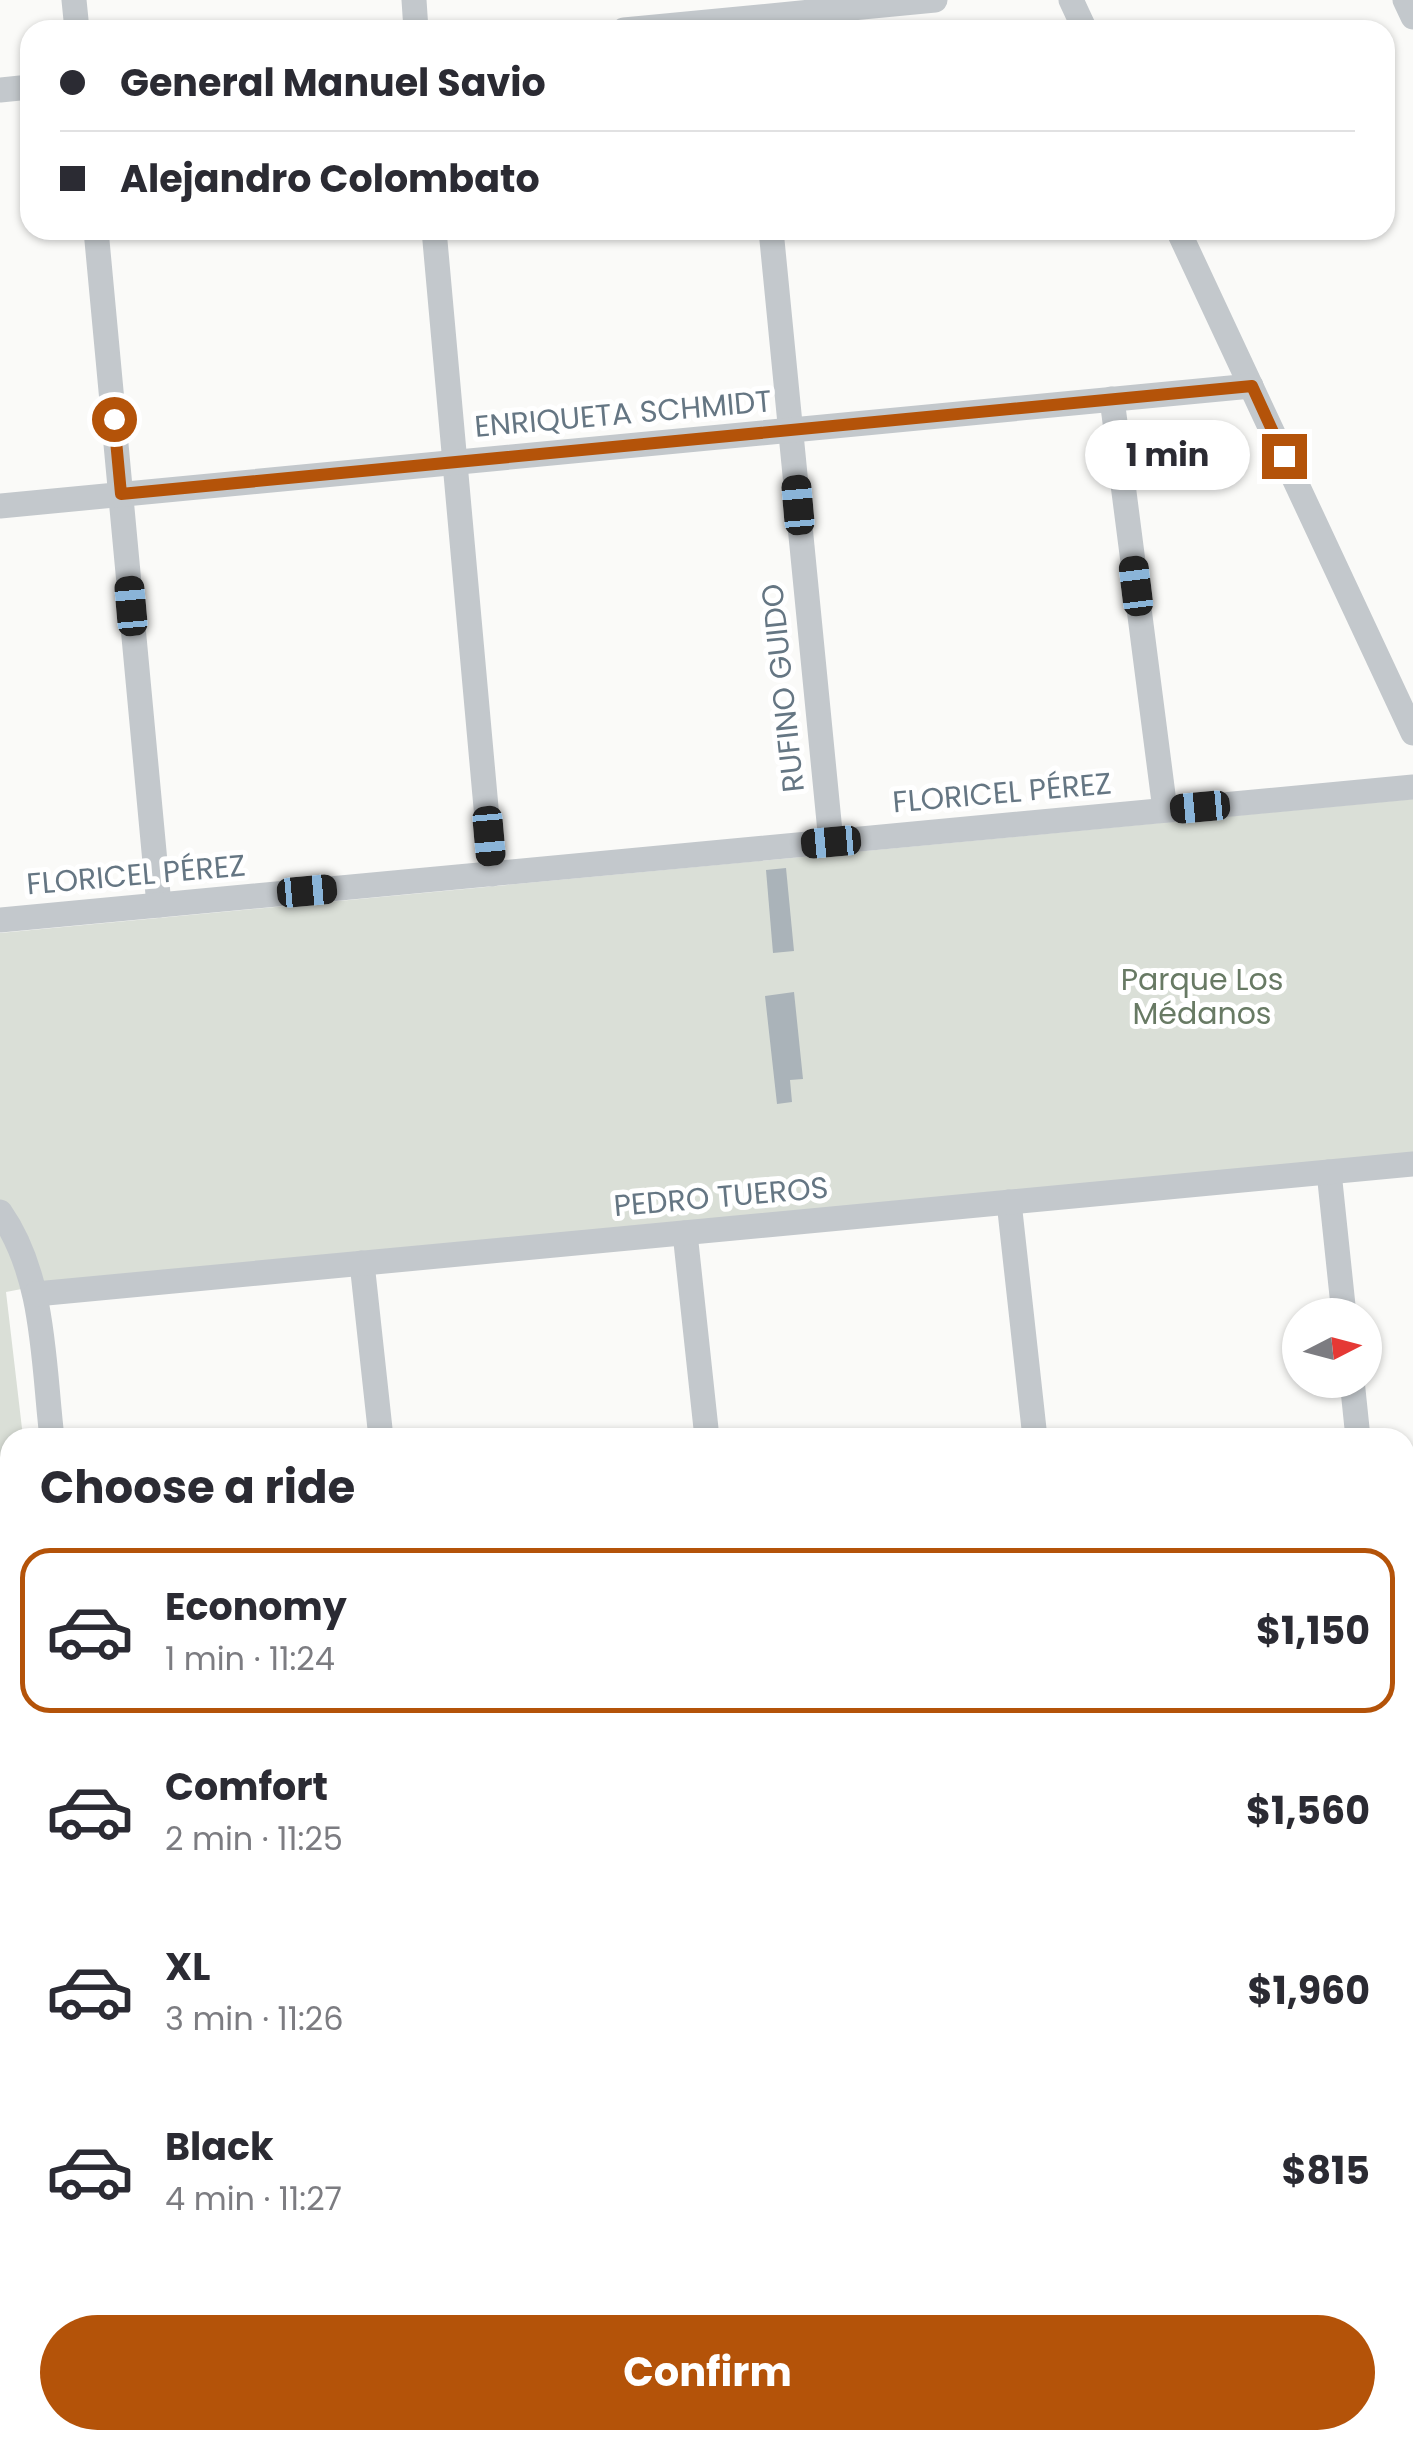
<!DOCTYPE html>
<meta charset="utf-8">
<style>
body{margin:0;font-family:Poppins,sans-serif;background:#f7f7f7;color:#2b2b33;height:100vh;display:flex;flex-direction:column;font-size:38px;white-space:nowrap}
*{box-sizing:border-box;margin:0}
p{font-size:32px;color:#7c7c81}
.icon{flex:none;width:55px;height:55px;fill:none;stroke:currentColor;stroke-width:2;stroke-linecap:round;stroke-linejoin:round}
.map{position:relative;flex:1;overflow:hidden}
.side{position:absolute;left:0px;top:1428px;width:1415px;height:1022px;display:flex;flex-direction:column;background:#fff;border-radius:30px 30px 0 0;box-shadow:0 2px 8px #0004}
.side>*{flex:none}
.top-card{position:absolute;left:20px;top:20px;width:1375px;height:220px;border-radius:30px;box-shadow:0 2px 8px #0004;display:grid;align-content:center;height:220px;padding:0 40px;background:#fff}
.needle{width:65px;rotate:84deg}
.fabs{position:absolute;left:1282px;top:1298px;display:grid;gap:20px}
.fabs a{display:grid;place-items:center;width:100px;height:100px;border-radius:50%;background:#fff;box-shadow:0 2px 8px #0004;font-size:50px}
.end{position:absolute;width:45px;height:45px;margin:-22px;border:12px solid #b45309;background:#fff;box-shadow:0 0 0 5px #fff}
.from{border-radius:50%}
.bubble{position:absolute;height:70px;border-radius:35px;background:#fff;box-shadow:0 2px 8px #0004;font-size:32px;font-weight:700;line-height:70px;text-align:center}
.car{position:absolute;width:30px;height:60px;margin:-30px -15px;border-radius:12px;box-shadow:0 0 8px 2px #0007;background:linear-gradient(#222 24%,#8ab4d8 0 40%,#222 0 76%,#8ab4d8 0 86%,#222 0)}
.top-card b{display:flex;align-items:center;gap:35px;height:95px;font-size:38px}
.top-card b+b{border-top:2px solid #e1e1e2}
.top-card i{width:25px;height:25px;background:#2b2b33}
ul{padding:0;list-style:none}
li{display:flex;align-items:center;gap:30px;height:165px;margin:0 20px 15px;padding:0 20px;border:5px solid transparent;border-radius:30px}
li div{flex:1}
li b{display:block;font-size:38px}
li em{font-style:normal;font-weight:700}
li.current{border-color:#b45309}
li>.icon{width:90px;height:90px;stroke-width:1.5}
h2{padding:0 40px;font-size:45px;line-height:120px}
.primary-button{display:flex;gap:20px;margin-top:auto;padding:20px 40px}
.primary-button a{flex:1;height:115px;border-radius:60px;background:#b45309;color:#fff;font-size:40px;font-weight:700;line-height:115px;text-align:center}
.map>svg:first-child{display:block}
.green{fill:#dadfd7}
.building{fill:#aab3b9}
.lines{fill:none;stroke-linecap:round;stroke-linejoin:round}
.minor{stroke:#c3c8cc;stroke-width:25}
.route{stroke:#b45309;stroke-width:12}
.labels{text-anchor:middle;stroke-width:10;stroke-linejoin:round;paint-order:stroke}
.street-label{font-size:30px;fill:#657683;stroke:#fff}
.park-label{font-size:30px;fill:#687a64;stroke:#fff}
</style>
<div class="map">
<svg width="1413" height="2449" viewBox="0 0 1413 2449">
<rect width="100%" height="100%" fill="#fafaf8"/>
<polygon class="green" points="1413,799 1413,1157 58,1282 6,1292 23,1437 10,1438 10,1744 0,1745 0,933"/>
<g class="building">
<polygon points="786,868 794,951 773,953 766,870"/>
<polygon points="794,992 803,1079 790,1080 792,1102 777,1104 765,996"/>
</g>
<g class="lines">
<g class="minor">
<polyline points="74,0 77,30"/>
<polyline points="414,0 416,30"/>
<polyline points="1071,0 1085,30"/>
<polyline points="1405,0 1413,17"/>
<polyline points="624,30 935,0"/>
<polyline points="0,90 30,87"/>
<polyline points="96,230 159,905"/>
<polyline points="434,230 492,874"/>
<polyline points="771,230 831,842"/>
<polyline points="1178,230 1413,733"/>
<polyline points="1112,399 1165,810"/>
<polyline points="0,506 1251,386"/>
<polyline points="0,920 1413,787"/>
<polyline points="1329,1172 1344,1315"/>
<polyline points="1009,1202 1035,1438"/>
<path d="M0 1212C45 1276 43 1362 52 1438"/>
<polyline points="685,1233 707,1438"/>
<polyline points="362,1263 381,1438"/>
<polyline points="36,1294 1413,1164"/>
<polyline points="1352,1380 1358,1438"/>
<polyline points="1405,1618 1413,1617"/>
<polyline points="0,1771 10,1770"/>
<polyline points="1405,1865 1413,1937"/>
<polyline points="1405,2077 1413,2076"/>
<polyline points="0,2231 10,2230"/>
<polyline points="163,2440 164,2449"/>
<polyline points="491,2440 492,2449"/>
<polyline points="815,2440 816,2449"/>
<polyline points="1148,2440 1149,2449"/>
</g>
</g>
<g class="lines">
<polyline class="route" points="114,419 121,494 1252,386 1284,456"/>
</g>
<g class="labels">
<g class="street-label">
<text transform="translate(623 414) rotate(-5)" y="10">ENRIQUETA SCHMIDT</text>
<text transform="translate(783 688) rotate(-96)" y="10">RUFINO GUIDO</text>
<text transform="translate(1002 793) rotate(-5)" y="10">FLORICEL PÉREZ</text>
<text transform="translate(136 875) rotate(-5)" y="10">FLORICEL PÉREZ</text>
<text transform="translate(721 1197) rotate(-5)" y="10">PEDRO TUEROS</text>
</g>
<g class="park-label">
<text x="1202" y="990">Parque Los<tspan x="1202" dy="34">Médanos</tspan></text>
</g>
</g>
</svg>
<div class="fabs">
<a><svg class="needle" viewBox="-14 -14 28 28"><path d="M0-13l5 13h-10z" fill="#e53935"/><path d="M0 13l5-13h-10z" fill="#7c7c81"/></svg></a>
</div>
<i class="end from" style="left:114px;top:419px"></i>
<i class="end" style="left:1284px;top:456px"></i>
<div class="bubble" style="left:1085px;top:420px;width:165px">1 min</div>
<i class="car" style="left:798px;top:505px;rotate:355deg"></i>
<i class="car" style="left:1136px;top:586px;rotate:353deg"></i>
<i class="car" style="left:131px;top:606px;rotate:355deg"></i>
<i class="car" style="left:1200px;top:807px;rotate:265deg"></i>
<i class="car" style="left:489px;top:836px;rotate:175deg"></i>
<i class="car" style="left:831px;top:842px;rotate:265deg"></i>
<i class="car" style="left:307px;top:891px;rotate:85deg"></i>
<div class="top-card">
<b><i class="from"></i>General Manuel Savio</b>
<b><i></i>Alejandro Colombato</b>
</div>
<section class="side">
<h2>Choose a ride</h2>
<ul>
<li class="current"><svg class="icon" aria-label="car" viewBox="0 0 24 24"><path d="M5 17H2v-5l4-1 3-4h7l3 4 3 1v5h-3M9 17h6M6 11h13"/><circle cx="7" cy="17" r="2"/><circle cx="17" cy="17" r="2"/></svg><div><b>Economy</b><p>1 min · 11:24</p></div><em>$1,150</em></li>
<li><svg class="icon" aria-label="car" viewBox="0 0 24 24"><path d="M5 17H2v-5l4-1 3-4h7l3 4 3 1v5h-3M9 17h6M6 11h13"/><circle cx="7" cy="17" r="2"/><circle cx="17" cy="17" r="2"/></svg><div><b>Comfort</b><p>2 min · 11:25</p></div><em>$1,560</em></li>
<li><svg class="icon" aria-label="car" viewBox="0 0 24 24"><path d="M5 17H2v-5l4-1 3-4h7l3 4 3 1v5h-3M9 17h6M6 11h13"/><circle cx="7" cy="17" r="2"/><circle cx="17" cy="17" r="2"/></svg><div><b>XL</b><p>3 min · 11:26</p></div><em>$1,960</em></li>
<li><svg class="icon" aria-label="car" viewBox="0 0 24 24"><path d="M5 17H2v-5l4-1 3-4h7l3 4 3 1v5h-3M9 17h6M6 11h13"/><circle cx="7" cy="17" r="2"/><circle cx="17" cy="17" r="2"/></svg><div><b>Black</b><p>4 min · 11:27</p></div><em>$815</em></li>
</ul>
<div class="primary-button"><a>Confirm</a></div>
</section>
</div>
